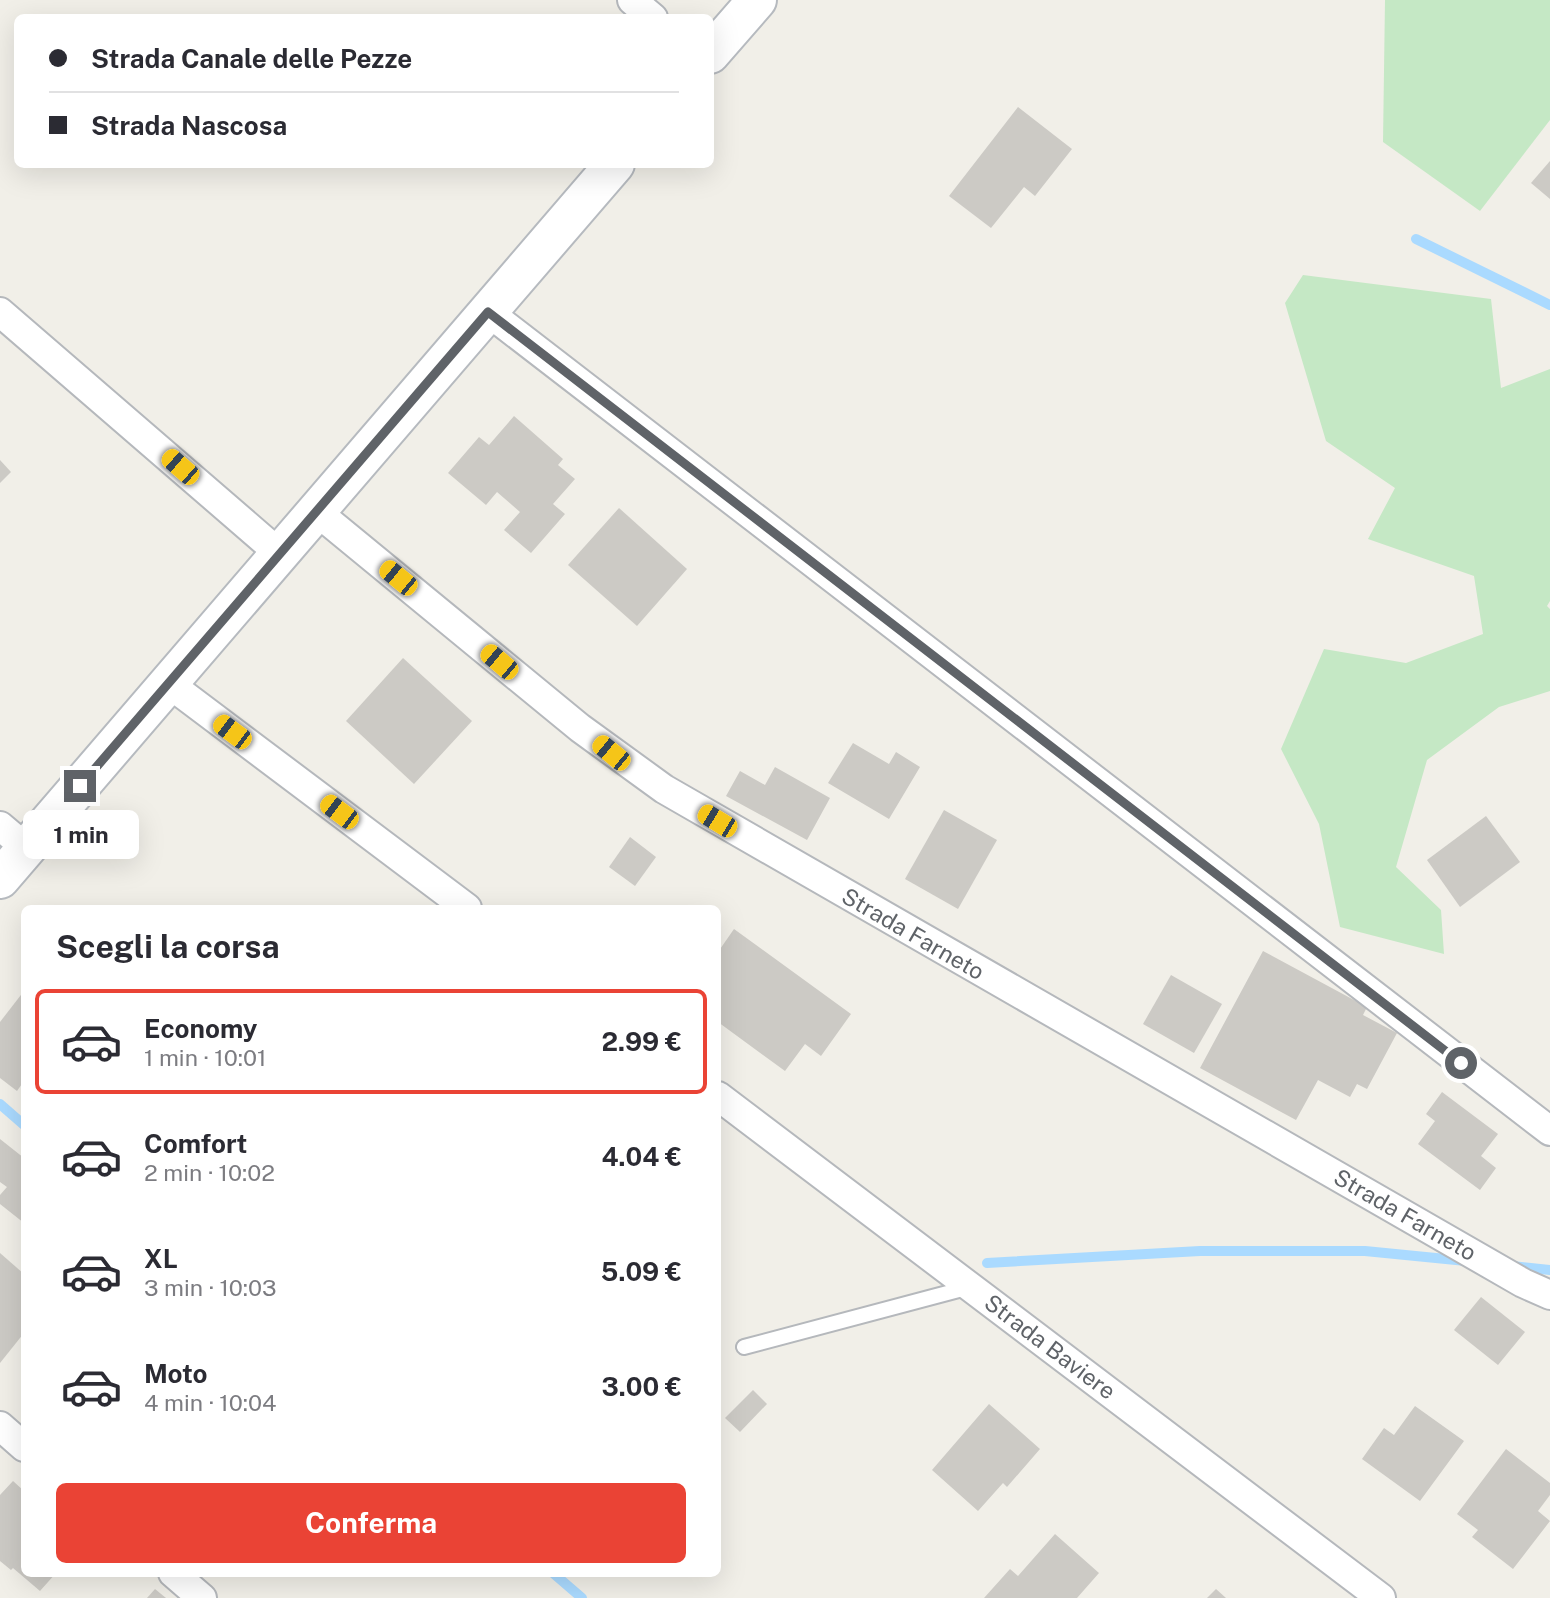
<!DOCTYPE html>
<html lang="it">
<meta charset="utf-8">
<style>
body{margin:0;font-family:"Public Sans",sans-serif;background:#f2f2f3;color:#2b2b33;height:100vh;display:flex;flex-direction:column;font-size:26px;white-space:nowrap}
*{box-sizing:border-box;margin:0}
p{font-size:23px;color:#7c7c81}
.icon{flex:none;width:38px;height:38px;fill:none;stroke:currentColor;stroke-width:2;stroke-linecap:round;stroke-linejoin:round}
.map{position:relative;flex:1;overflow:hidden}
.details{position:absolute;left:21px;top:905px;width:700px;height:672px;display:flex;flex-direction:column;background:#fff;border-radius:10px;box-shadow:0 7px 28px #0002}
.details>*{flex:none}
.top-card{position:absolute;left:14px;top:14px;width:700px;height:154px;border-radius:10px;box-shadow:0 7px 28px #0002;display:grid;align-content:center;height:154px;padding:0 35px;background:#fff}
.end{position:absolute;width:32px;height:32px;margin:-16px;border:9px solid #5f6368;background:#fff;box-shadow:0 0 0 4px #fff}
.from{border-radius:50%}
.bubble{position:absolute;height:49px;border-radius:10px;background:#fff;box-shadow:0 7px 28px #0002;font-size:23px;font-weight:700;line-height:49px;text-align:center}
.car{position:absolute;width:21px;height:42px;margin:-21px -10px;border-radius:9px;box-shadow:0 0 5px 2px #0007;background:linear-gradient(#f5c518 24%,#345 0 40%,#f5c518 0 76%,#345 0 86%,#f5c518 0)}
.top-card b{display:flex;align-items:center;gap:24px;height:66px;font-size:26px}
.top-card b+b{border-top:2px solid #e1e1e2}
.top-card i{width:18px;height:18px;background:#2b2b33}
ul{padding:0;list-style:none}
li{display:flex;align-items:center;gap:21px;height:105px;margin:0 14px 10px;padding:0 21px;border:4px solid transparent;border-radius:10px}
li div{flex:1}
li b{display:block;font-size:26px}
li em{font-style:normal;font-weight:700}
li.active{border-color:#ea4335}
li>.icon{width:63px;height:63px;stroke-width:1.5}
h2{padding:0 35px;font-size:32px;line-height:84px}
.button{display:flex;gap:14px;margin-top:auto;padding:14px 35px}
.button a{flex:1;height:80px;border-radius:10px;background:#ea4335;color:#fff;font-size:28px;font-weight:700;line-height:80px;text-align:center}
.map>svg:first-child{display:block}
.green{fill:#c5e8c5}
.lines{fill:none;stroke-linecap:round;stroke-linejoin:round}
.stream{stroke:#aadaff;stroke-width:10}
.building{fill:#cccac5}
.lane-casing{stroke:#b5b8bc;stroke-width:18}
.street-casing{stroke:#b5b8bc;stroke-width:32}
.secondary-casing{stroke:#b6babf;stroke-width:42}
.lane{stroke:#fff;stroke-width:14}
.street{stroke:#fff;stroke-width:28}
.secondary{stroke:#fff;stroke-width:38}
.route{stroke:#5f6368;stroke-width:9}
.labels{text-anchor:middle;stroke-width:5;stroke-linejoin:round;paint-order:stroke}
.street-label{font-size:23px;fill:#5f6368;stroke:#fff}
</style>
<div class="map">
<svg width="1550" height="1598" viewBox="0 0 1550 1598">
<rect width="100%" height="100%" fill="#f1efe8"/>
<g class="green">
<polygon points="1385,0 1550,0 1550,120 1480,211 1383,142"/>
<polygon points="1303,275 1491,299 1501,388 1550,369 1550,601 1547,606 1550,609 1550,691 1499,707 1427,760 1396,867 1441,910 1444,954 1340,927 1319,824 1281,749 1324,649 1406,663 1483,634 1474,576 1368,539 1395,488 1326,441 1285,303"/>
</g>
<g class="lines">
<g class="stream">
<polyline points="1416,239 1550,305"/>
<polyline points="0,1104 24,1125"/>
<polyline points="987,1263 1200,1251 1365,1251 1466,1261"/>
<polyline points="1512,1266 1550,1270"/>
<polyline points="553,1573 582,1598"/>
</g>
</g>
<g class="building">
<polygon points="1018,107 1072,149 1035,196 1024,187 991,228 949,196"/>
<polygon points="1550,161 1550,199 1531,183"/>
<polygon points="514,416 563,459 558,465 575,479 553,504 565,514 531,553 504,530 520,512 497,492 486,505 448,473 479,437 489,445"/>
<polygon points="0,460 11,472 0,483"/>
<polygon points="619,508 687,569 637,626 568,565"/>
<polygon points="403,658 472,721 414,784 346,721"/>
<polygon points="853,743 889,764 896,752 920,767 889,819 828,783"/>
<polygon points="775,767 830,798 807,840 726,796 740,771 765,785"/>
<polygon points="944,810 997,840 958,909 905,879"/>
<polygon points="1486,816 1520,862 1460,907 1427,860"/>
<polygon points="630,837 656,857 635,886 609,867"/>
<polygon points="734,929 851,1014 821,1056 805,1044 785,1071 718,1022 718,952"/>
<polygon points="1263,951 1367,1007 1363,1015 1397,1033 1367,1089 1357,1084 1350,1097 1318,1080 1296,1120 1200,1068"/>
<polygon points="1171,975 1222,1004 1194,1053 1143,1024"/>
<polygon points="24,991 24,1081 17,1091 0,1078 0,1022"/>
<polygon points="1442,1092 1498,1134 1481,1156 1496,1168 1480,1190 1418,1144 1435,1121 1426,1114"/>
<polygon points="0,1139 24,1158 24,1223 0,1204 0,1195 7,1187 0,1182"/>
<polygon points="0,1253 24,1274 24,1333 0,1363"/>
<polygon points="1481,1297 1525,1332 1498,1365 1454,1330"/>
<polygon points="753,1390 767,1404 740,1432 725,1418"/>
<polygon points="989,1404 1040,1449 1007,1487 1003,1483 978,1511 932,1470"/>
<polygon points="1415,1406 1464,1441 1420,1501 1362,1459 1384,1428 1394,1435"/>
<polygon points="1506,1449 1550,1483 1550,1495 1538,1511 1550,1521 1513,1569 1472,1537 1478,1530 1457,1514"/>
<polygon points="13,1481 24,1491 24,1573 56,1573 40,1591 13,1568 11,1570 0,1561 0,1495"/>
<polygon points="1055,1534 1099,1573 1077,1598 984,1598 1010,1569 1018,1576"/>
<polygon points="155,1589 166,1598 147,1598"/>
<polygon points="1216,1589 1226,1598 1207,1598"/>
</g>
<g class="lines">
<defs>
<polyline id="lane" points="744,1347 970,1287"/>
<g id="street">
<polyline points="632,0 653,18"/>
<polyline points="0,312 280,554"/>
<polyline points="488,312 1550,1131"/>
<polyline points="317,512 580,728 664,789 1523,1283 1550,1295"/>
<polyline points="168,683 467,908"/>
<polyline points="0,826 26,848"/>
<polyline points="718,1096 1381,1598"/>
<polyline points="0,1426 24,1447"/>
<polyline points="173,1573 202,1598"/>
</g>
<g id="secondary">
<polyline points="710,54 757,0"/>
<polyline points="0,879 615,164"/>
</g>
</defs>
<use href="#lane" class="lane-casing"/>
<use href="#street" class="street-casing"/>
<use href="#secondary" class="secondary-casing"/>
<use href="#lane" class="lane"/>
<use href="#street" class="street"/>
<use href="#secondary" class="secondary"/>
</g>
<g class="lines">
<polyline class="route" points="80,786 488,312 1461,1063"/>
</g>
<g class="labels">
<g class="street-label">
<text transform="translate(913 934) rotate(30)" y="8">Strada Farneto</text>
<text transform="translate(1405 1215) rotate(30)" y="8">Strada Farneto</text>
<text transform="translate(1050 1347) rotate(37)" y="8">Strada Baviere</text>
</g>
</g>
</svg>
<i class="end from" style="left:1461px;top:1063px"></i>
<i class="end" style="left:80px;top:786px"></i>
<div class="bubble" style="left:23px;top:810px;width:116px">1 min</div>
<i class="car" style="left:180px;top:467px;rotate:311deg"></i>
<i class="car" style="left:398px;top:578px;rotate:309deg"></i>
<i class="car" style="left:499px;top:662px;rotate:310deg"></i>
<i class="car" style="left:232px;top:732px;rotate:307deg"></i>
<i class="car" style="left:611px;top:753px;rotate:309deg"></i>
<i class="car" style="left:339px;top:812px;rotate:307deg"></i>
<i class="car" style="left:717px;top:821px;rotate:301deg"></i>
<div class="top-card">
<b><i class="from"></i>Strada Canale delle Pezze</b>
<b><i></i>Strada Nascosa</b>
</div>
<section class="details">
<h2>Scegli la corsa</h2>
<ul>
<li class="active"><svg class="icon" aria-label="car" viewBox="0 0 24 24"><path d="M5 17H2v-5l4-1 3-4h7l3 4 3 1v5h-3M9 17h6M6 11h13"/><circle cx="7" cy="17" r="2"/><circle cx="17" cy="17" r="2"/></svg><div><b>Economy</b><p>1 min · 10:01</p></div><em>2.99 €</em></li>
<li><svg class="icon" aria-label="car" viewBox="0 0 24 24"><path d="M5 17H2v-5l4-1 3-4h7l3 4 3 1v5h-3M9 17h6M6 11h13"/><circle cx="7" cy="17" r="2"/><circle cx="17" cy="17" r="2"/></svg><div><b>Comfort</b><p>2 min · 10:02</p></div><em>4.04 €</em></li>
<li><svg class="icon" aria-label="car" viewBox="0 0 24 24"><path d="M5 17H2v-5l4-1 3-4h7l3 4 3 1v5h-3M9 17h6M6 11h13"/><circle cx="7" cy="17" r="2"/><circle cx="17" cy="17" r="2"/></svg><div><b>XL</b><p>3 min · 10:03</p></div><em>5.09 €</em></li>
<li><svg class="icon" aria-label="car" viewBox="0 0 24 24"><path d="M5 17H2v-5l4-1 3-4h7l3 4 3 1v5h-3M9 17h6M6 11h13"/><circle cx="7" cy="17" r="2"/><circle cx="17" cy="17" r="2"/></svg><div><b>Moto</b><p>4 min · 10:04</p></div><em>3.00 €</em></li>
</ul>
<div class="button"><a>Conferma</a></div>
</section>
</div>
